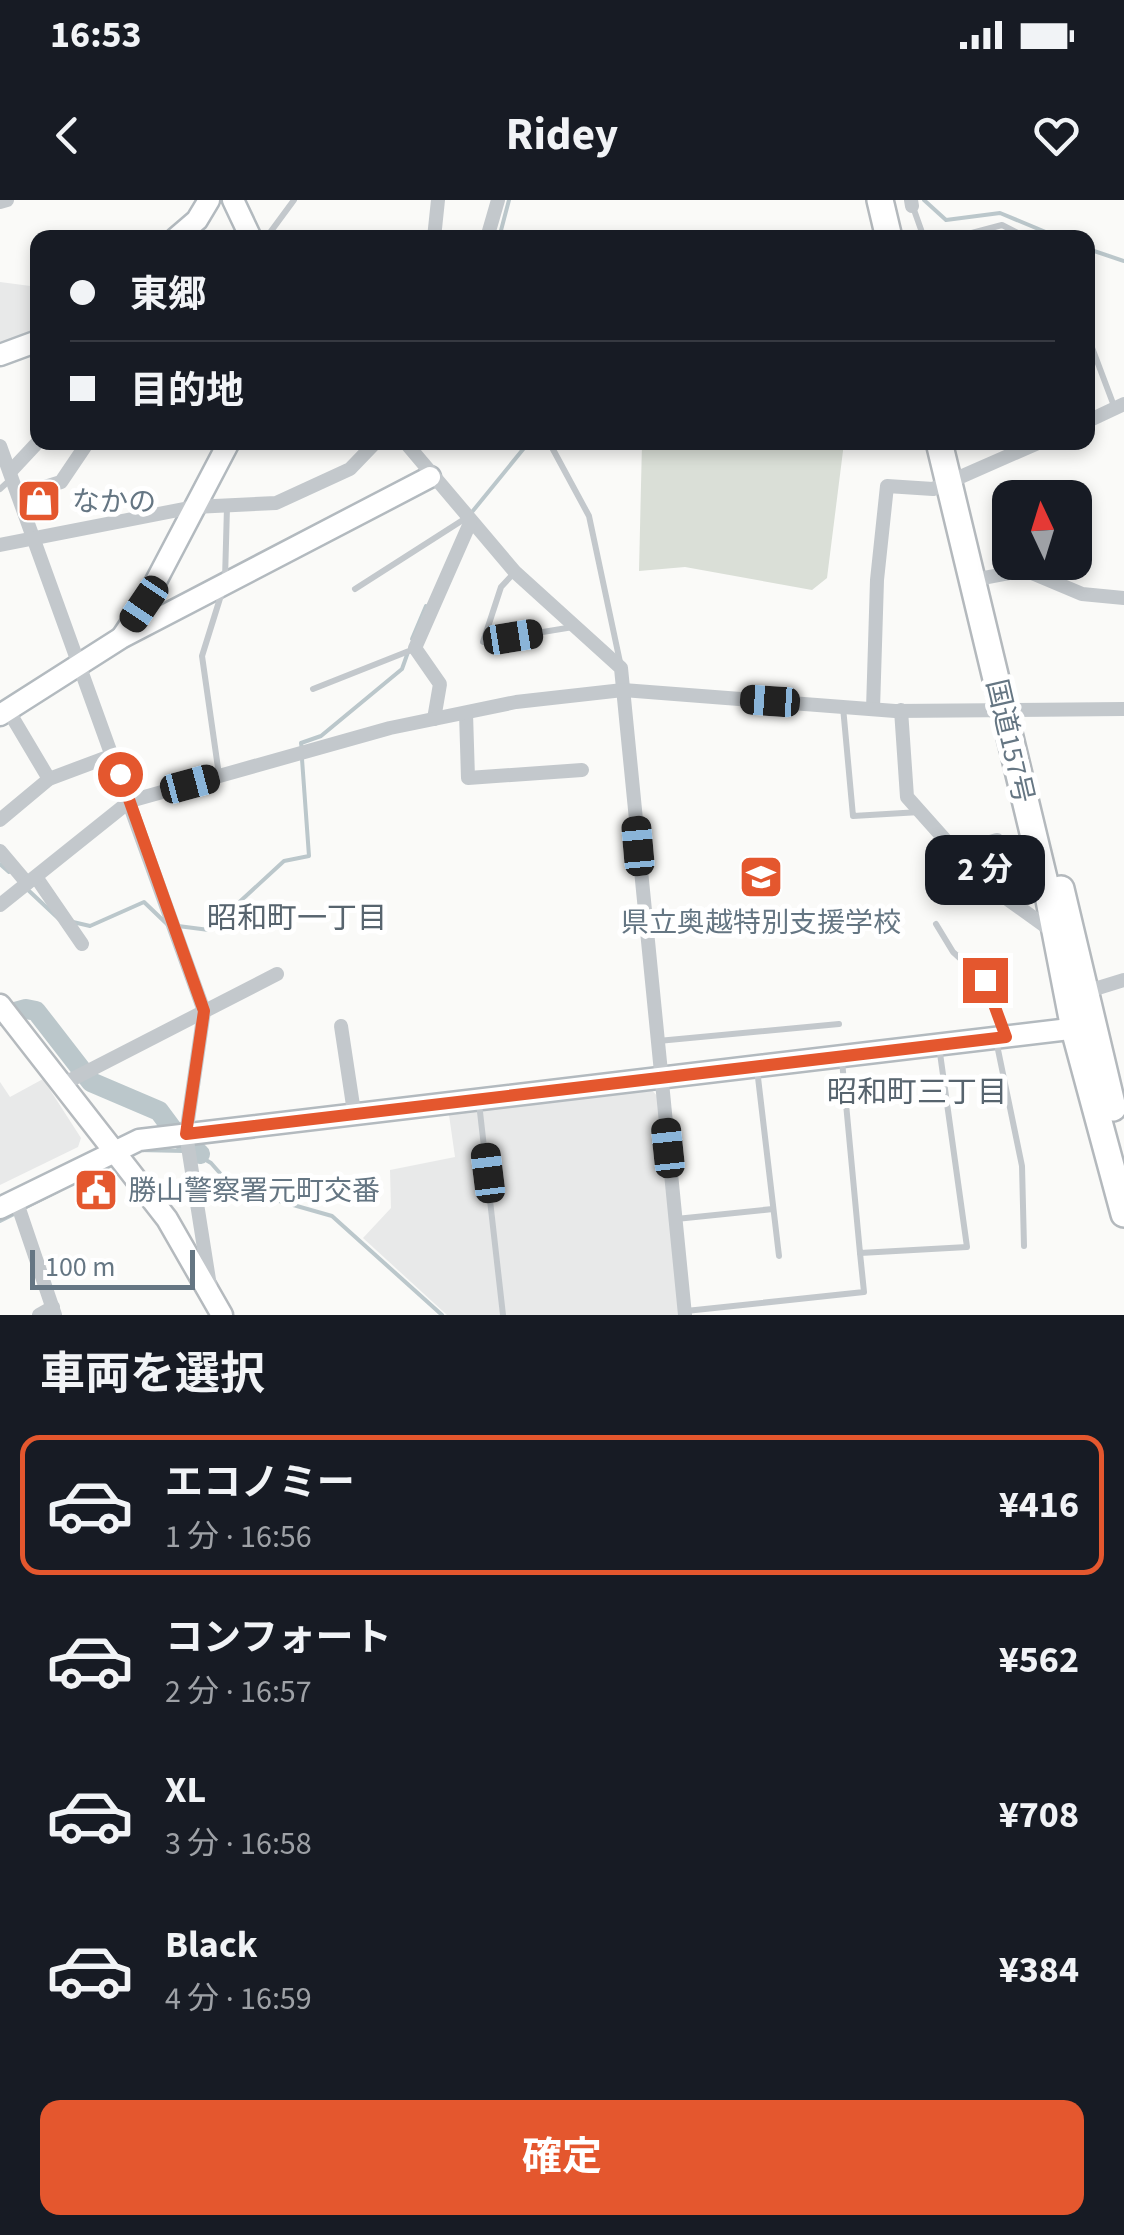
<!DOCTYPE html>
<html lang="ja">
<meta charset="utf-8">
<style>
body{margin:0;font-family:"Source Sans 3","Noto Sans JP",sans-serif;background:#20242c;color:#f1f3f6;height:100vh;display:flex;flex-direction:column;font-size:38px;white-space:nowrap}
*{box-sizing:border-box;margin:0}
p{font-size:32px;color:#9ea1a6}
.icon{flex:none;width:55px;height:55px;fill:none;stroke:currentColor;stroke-width:2;stroke-linecap:round;stroke-linejoin:round}
.map{position:relative;height:1115px;overflow:hidden}
.details{display:flex;flex-direction:column;background:#171b24;flex:1}
.details>*{flex:none}
.banner{position:absolute;left:30px;top:30px;width:1065px;height:220px;border-radius:20px;box-shadow:0 5px 15px #0003;display:grid;align-content:center;height:220px;padding:0 40px;background:#171b24}
.needle{width:65px;rotate:356deg}
.fabs{position:absolute;left:992px;top:280px;display:grid;gap:20px}
.fabs a{display:grid;place-items:center;width:100px;height:100px;border-radius:20px;background:#171b24;box-shadow:0 5px 15px #0003;font-size:50px}
.scale{position:absolute;left:30px;bottom:25px;width:165px;box-sizing:border-box;padding-left:10px;border:5px solid #657683;border-top:0;font-size:28px;line-height:35px;white-space:nowrap;color:#657683;-webkit-text-stroke:8px #fff;paint-order:stroke}
.end{position:absolute;width:45px;height:45px;margin:-22px;border:12px solid #e4572e;background:#fff;box-shadow:0 0 0 5px #fff}
.from{border-radius:50%}
.bubble{position:absolute;height:70px;border-radius:20px;background:#171b24;box-shadow:0 5px 15px #0003;font-size:32px;font-weight:700;line-height:70px;text-align:center}
.car{position:absolute;width:30px;height:60px;margin:-30px -15px;border-radius:12px;box-shadow:0 0 8px 2px #0007;background:linear-gradient(#222 24%,#8ab4d8 0 40%,#222 0 76%,#8ab4d8 0 86%,#222 0)}
.banner b{display:flex;align-items:center;gap:35px;height:95px;font-size:38px}
.banner b+b{border-top:2px solid #363941}
.banner i{width:25px;height:25px;background:#f1f3f6}
ul{padding:0;list-style:none}
li{display:flex;align-items:center;gap:30px;height:140px;margin:0 20px 15px;padding:0 20px;border:5px solid transparent;border-radius:20px}
li div{flex:1}
li b{display:block;font-size:38px}
li em{font-style:normal;font-weight:700}
li.current{border-color:#e4572e}
li>.icon{width:90px;height:90px;stroke-width:1.5}
h2{padding:0 40px;font-size:45px;line-height:120px}
.primary-button{display:flex;gap:20px;margin-top:auto;padding:20px 40px}
.primary-button a{flex:1;height:115px;border-radius:20px;background:#e4572e;color:#fff;font-size:40px;font-weight:700;line-height:115px;text-align:center}
.status{display:flex;justify-content:space-between;align-items:center;height:70px;padding:0 50px;background:#171b24;direction:ltr}
.status svg{height:28px;fill:currentColor}
header{display:flex;justify-content:space-between;align-items:center;height:130px;padding:0 40px;background:#171b24;font-size:45px;font-weight:700}
.map>svg:first-child{display:block}
.built{fill:#e8e9e9}
.green{fill:#dadfd7}
.lines{fill:none;stroke-linecap:round;stroke-linejoin:round}
.stream{stroke:#bbc7cb;stroke-width:4}
.river{stroke:#bbc7cb;stroke-width:20}
.secondary-casing{stroke:#b3babf;stroke-width:25}
.primary-casing{stroke:#b5babe;stroke-width:25}
.highway-casing{stroke:#b4b9bd;stroke-width:30}
.lane{stroke:#c3c8cc;stroke-width:6}
.street{stroke:#c3c8cc;stroke-width:14}
.secondary{stroke:#fff;stroke-width:20}
.primary{stroke:#fff;stroke-width:20}
.highway{stroke:#fff;stroke-width:25}
.route{stroke:#e4572e;stroke-width:12}
.labels{text-anchor:middle;stroke-width:10;stroke-linejoin:round;paint-order:stroke}
.poi-label{font-size:28px;fill:#657683;stroke:#fff;text-anchor:start}
.street-label{font-size:28px;fill:#657683;stroke:#fff}
.neighbourhood-label{font-size:30px;fill:#57646e;stroke:#fff}
</style>
<div class="status"><b>16:53</b><svg viewBox="0 0 49 12"><path d="M0 12V9h3v3zM5 12V6h3v6zM10 12V3h3v9zM15 12V0h3v12zM26 1h20v11H26zM47 4h2v5h-2z"/></svg></div>
<header><svg class="icon" aria-label="back" viewBox="0 0 24 24"><path d="M15 5l-7 7 7 7"/></svg>Ridey<svg class="icon" aria-label="heart" viewBox="0 0 24 24"><path d="M12 20l-8-8c-3-5 5-10 8-4 3-6 11-1 8 4z"/></svg></header>
<div class="map">
<svg width="1124" height="1115" viewBox="0 0 1124 1115">
<rect width="100%" height="100%" fill="#fafaf8"/>
<g class="built">
<polygon points="0,82 38,87 37,134 0,148"/>
<polygon points="43,879 81,938 78,947 0,985 0,882 10,897"/>
<polygon points="649,887 659,898 681,1115 447,1115 363,1038 391,1008 390,970 455,957 449,915"/>
</g>
<polygon class="green" points="642,243 844,243 827,378 812,390 685,367 639,371"/>
<g class="lines">
<g class="stream">
<polyline points="924,0 946,20 1000,13 1060,38"/>
<polyline points="499,38 509,0"/>
<polyline points="1088,49 1124,61"/>
<polyline points="472,312 529,242"/>
<polyline points="412,439 426,406"/>
<polyline points="302,550 301,543 321,536 402,469 408,452"/>
<polyline points="0,664 9,672"/>
<polyline points="27,689 59,719"/>
<polyline points="73,722 90,726 144,702 168,725"/>
<polyline points="178,726 209,730 284,661 309,656 302,559"/>
<polyline points="139,950 184,951"/>
<polyline points="194,953 211,963 233,988 332,1016 442,1115"/>
<polyline points="22,1009 58,991"/>
<polyline points="0,1021 14,1014"/>
</g>
<polyline class="river" points="0,816 26,809 36,811 91,882 159,911 179,938 200,954"/>
<defs>
<g id="secondary">
<polyline points="233,0 251,38"/>
<polyline points="176,38 197,20 209,0"/>
<polyline points="0,155 38,141"/>
<polyline points="122,437 144,404 229,242"/>
<polyline points="0,515 121,438 430,277"/>
<polyline points="0,1008 139,940 1086,827"/>
</g>
<polyline id="primary" points="0,805 167,1019 222,1115"/>
<g id="highway">
<polyline points="880,0 889,38"/>
<polyline points="939,242 1048,695 1074,829 1124,1014"/>
<polyline points="1061,689 1113,908"/>
</g>
</defs>
<use href="#secondary" class="secondary-casing"/>
<use href="#primary" class="primary-casing"/>
<use href="#highway" class="highway-casing"/>
<g class="lane">
<polyline points="913,7 924,38"/>
<polyline points="266,38 294,0"/>
<polyline points="953,38 1002,25 1028,38"/>
<polyline points="1088,137 1114,206"/>
<polyline points="549,242 589,316 620,462"/>
<polyline points="0,289 11,279"/>
<polyline points="514,373 501,387 483,442 573,427"/>
<polyline points="225,379 227,307"/>
<polyline points="355,389 466,318"/>
<polyline points="313,489 414,449"/>
<polyline points="843,507 853,616 920,612"/>
<polyline points="219,575 202,456 222,392"/>
<polyline points="936,724 953,752 985,781 1004,831"/>
<polyline points="996,840 1022,966 1024,1046"/>
<polyline points="658,841 839,824"/>
<polyline points="842,861 860,1053 967,1047 939,846"/>
<polyline points="757,869 779,1056"/>
<polyline points="479,903 503,1115"/>
<polyline points="676,1019 773,1009"/>
<polyline points="686,1111 864,1092 860,1053"/>
</g>
<g class="street">
<polyline points="911,0 912,6"/>
<polyline points="0,2 7,0"/>
<polyline points="434,38 438,0"/>
<polyline points="487,38 498,0"/>
<polyline points="1088,221 1124,204"/>
<polyline points="405,242 515,372 621,468 685,1115"/>
<polyline points="0,246 204,811 186,934 210,1086"/>
<polyline points="10,272 38,242"/>
<polyline points="19,295 61,282 88,242"/>
<polyline points="0,345 194,307 276,303 350,269 376,242"/>
<polyline points="973,380 1025,370 1082,394 1124,398"/>
<polyline points="873,509 877,380 887,286 933,289 1040,242"/>
<polyline points="8,510 49,579"/>
<polyline points="901,510 907,597 956,652 997,640 1006,698 1052,731"/>
<polyline points="466,513 468,578 582,570"/>
<polyline points="434,519 440,484 415,448 470,323"/>
<polyline points="0,620 49,579 113,555"/>
<polyline points="0,651 27,683"/>
<polyline points="36,677 82,744"/>
<polyline points="0,705 130,601 390,528 516,502 623,490 895,511 1124,509"/>
<polyline points="1085,792 1124,780"/>
<polyline points="341,826 354,912"/>
<polyline points="61,885 277,774"/>
<polyline points="16,1000 55,1115"/>
<polyline points="39,1115 53,1107"/>
</g>
<use href="#secondary" class="secondary"/>
<use href="#primary" class="primary"/>
<use href="#highway" class="highway"/>
</g>
<g class="lines">
<polyline class="route" points="120,574 204,811 186,934 1006,837 985,780"/>
</g>
<defs>
<symbol id="shop-square" viewBox="-11 -11 22 22"><rect x="-9" y="-9" width="18" height="18" rx="4" fill="#e4572e" stroke="#fff"/><path d="M-5-2.5h2.3a2.7 3.5 0 0 1 5.4 0H5L5.5 6h-11ZM-1.5-2.5h3a1.5 2.3 0 0 0-3 0Z" fill="#fff"/></symbol>
<symbol id="school-square" viewBox="-11 -11 22 22"><rect x="-9" y="-9" width="18" height="18" rx="4" fill="#e4572e" stroke="#fff"/><path d="M0-5L7-2L0 1L-7-2ZM-4 1L0 2.5L4 1V4Q0 6-4 4Z" fill="#fff"/></symbol>
<symbol id="civic-square" viewBox="-11 -11 22 22"><rect x="-9" y="-9" width="18" height="18" rx="4" fill="#e4572e" stroke="#fff"/><path d="M-.6-6.5H3V-4.5H.6V-3L4-1V1h2V6H-6V1h2V-1L-.6-3ZM-1.2 2.5V6h2.4V2.5Z" fill="#fff"/></symbol>
</defs>
<g fill-rule="evenodd">
<use href="#shop-square" x="14" y="276" width="50" height="50"/>
<use href="#school-square" x="736" y="652" width="50" height="50"/>
<use href="#civic-square" x="71" y="965" width="50" height="50"/>
</g>
<g class="labels">
<g class="poi-label">
<text x="72" y="311">なかの</text>
<text x="761" y="732" text-anchor="middle">県立奥越特別支援学校</text>
<text x="128" y="1000">勝山警察署元町交番</text>
</g>
<g class="street-label">
<text transform="translate(1011 541) rotate(77)" y="10">国道157号</text>
</g>
<g class="neighbourhood-label">
<text x="297" y="728">昭和町一丁目</text>
<text x="917" y="902">昭和町三丁目</text>
</g>
</g>
</svg>
<div class="fabs">
<a><svg class="needle" viewBox="-14 -14 28 28"><path d="M0-13l5 13h-10z" fill="#e53935"/><path d="M0 13l5-13h-10z" fill="#9ea1a6"/></svg></a>
</div>
<div class="scale">100 m</div>
<i class="end from" style="left:120px;top:574px"></i>
<i class="end" style="left:985px;top:780px"></i>
<div class="bubble" style="left:925px;top:635px;width:120px">2 分</div>
<i class="car" style="left:144px;top:404px;rotate:214deg"></i>
<i class="car" style="left:513px;top:437px;rotate:81deg"></i>
<i class="car" style="left:770px;top:501px;rotate:274deg"></i>
<i class="car" style="left:190px;top:584px;rotate:75deg"></i>
<i class="car" style="left:638px;top:646px;rotate:355deg"></i>
<i class="car" style="left:668px;top:948px;rotate:354deg"></i>
<i class="car" style="left:488px;top:973px;rotate:353deg"></i>
<div class="banner">
<b><i class="from"></i>東郷</b>
<b><i></i>目的地</b>
</div>
</div>
<section class="details">
<h2>車両を選択</h2>
<ul>
<li class="current"><svg class="icon" aria-label="car" viewBox="0 0 24 24"><path d="M5 17H2v-5l4-1 3-4h7l3 4 3 1v5h-3M9 17h6M6 11h13"/><circle cx="7" cy="17" r="2"/><circle cx="17" cy="17" r="2"/></svg><div><b>エコノミー</b><p>1 分 · 16:56</p></div><em>¥416</em></li>
<li><svg class="icon" aria-label="car" viewBox="0 0 24 24"><path d="M5 17H2v-5l4-1 3-4h7l3 4 3 1v5h-3M9 17h6M6 11h13"/><circle cx="7" cy="17" r="2"/><circle cx="17" cy="17" r="2"/></svg><div><b>コンフォート</b><p>2 分 · 16:57</p></div><em>¥562</em></li>
<li><svg class="icon" aria-label="car" viewBox="0 0 24 24"><path d="M5 17H2v-5l4-1 3-4h7l3 4 3 1v5h-3M9 17h6M6 11h13"/><circle cx="7" cy="17" r="2"/><circle cx="17" cy="17" r="2"/></svg><div><b>XL</b><p>3 分 · 16:58</p></div><em>¥708</em></li>
<li><svg class="icon" aria-label="car" viewBox="0 0 24 24"><path d="M5 17H2v-5l4-1 3-4h7l3 4 3 1v5h-3M9 17h6M6 11h13"/><circle cx="7" cy="17" r="2"/><circle cx="17" cy="17" r="2"/></svg><div><b>Black</b><p>4 分 · 16:59</p></div><em>¥384</em></li>
</ul>
<div class="primary-button"><a>確定</a></div>
</section>
